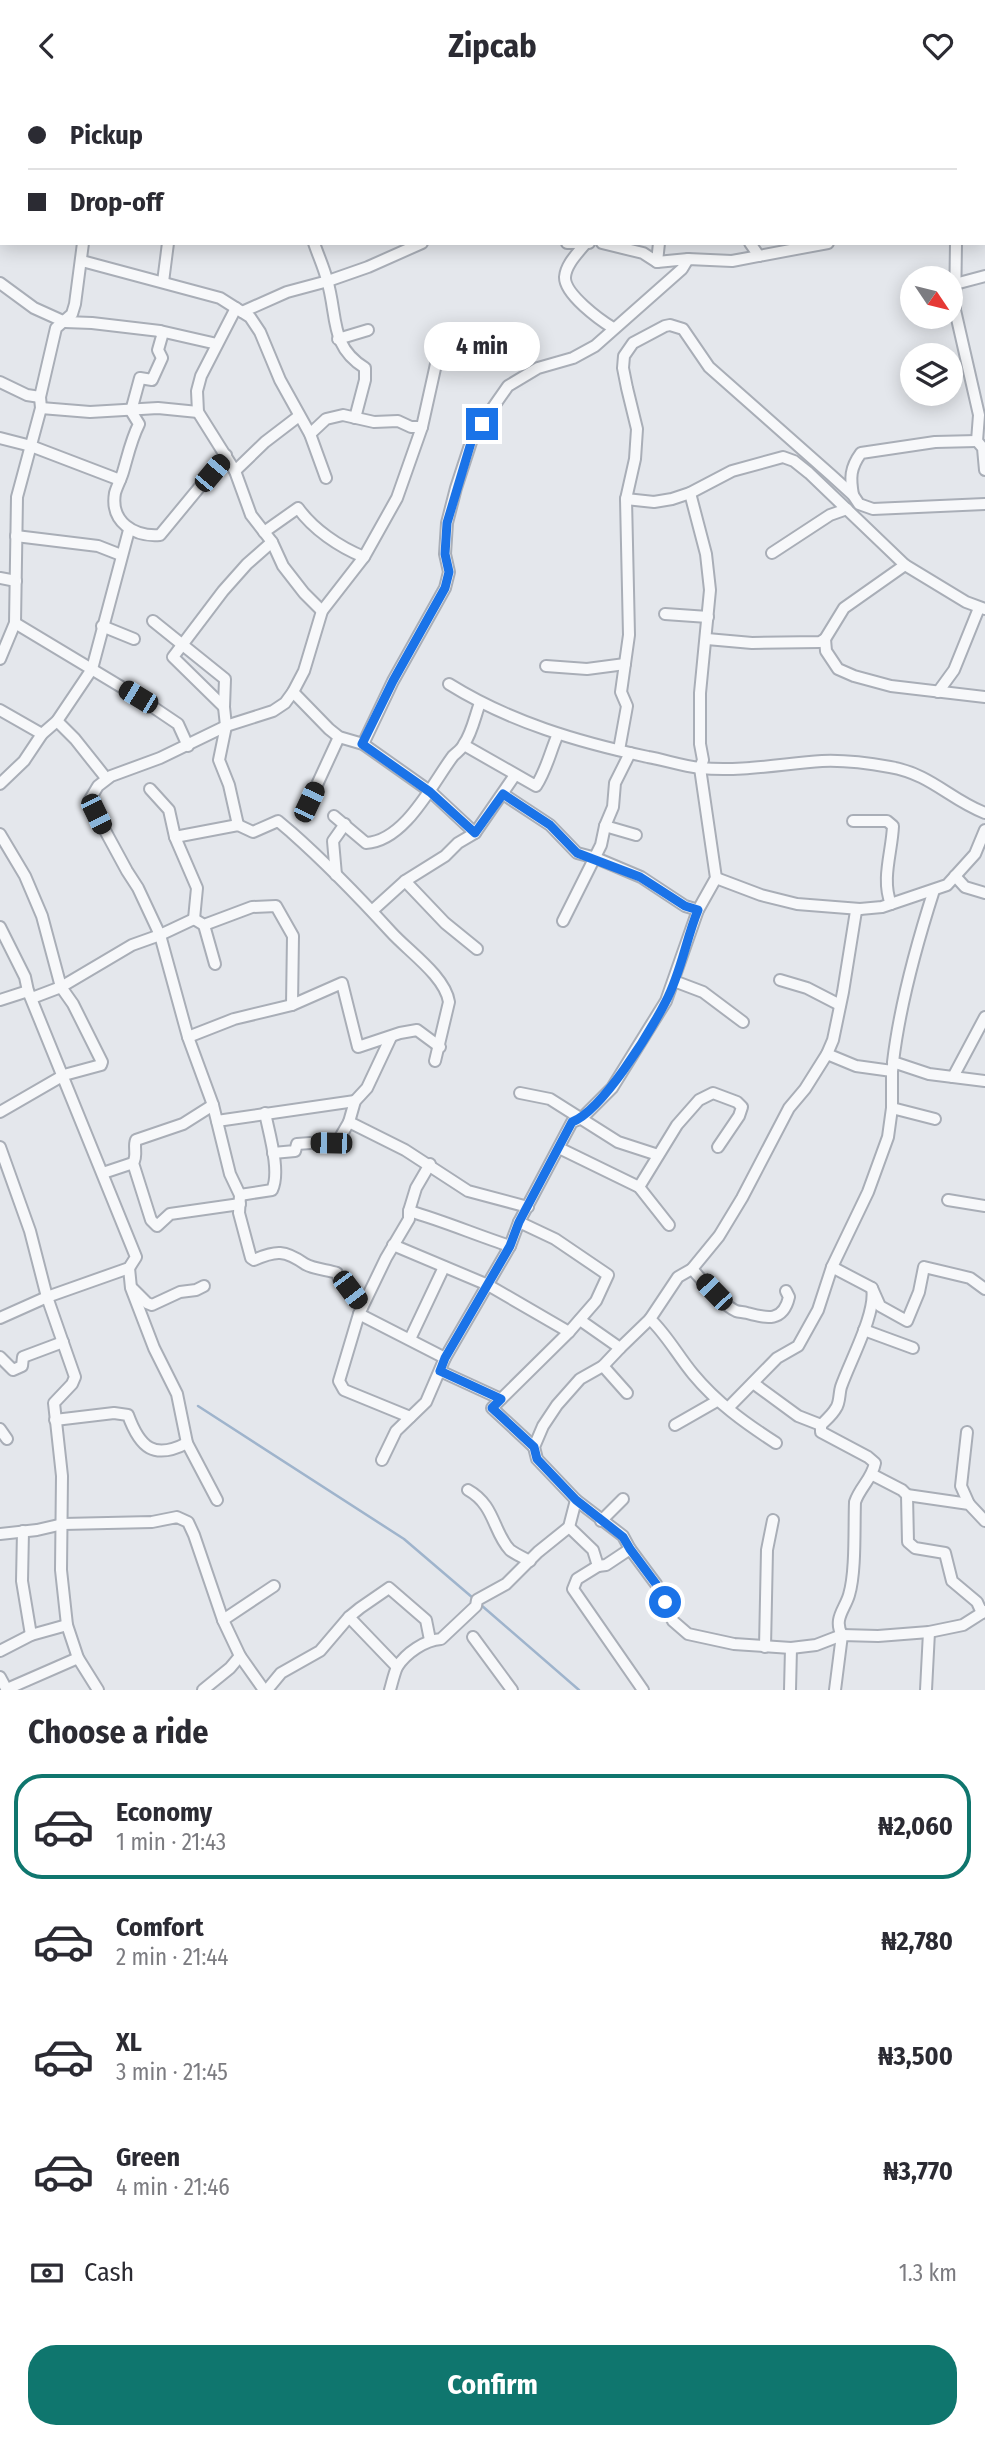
<!DOCTYPE html>
<meta charset="utf-8">
<style>
body{margin:0;font-family:"Fira Sans Condensed",sans-serif;background:#f7f7f7;color:#2b2b33;height:100vh;display:flex;flex-direction:column;font-size:26px;white-space:nowrap}
*{box-sizing:border-box;margin:0}
p{font-size:23px;color:#7c7c81}
.icon{flex:none;width:38px;height:38px;fill:none;stroke:currentColor;stroke-width:2;stroke-linecap:round;stroke-linejoin:round}
.map{position:relative;height:1599px;overflow:hidden}
.details{display:flex;flex-direction:column;background:#fff;flex:1}
.details>*{flex:none}
.guide{position:absolute;left:0px;top:0px;width:985px;height:154px;box-shadow:0 4px 18px #0003;display:grid;align-content:center;height:154px;padding:0 28px;background:#fff}
.needle{width:46px;rotate:125deg}
.fabs{position:absolute;left:900px;top:175px;display:grid;gap:14px}
.fabs a{display:grid;place-items:center;width:63px;height:63px;border-radius:50%;background:#fff;box-shadow:0 4px 18px #0003;font-size:35px}
.end{position:absolute;width:32px;height:32px;margin:-16px;border:9px solid #1a73e8;background:#fff;box-shadow:0 0 0 4px #fff}
.from{border-radius:50%}
.bubble{position:absolute;height:49px;border-radius:24px;background:#fff;box-shadow:0 4px 18px #0003;font-size:23px;font-weight:700;line-height:49px;text-align:center}
.car{position:absolute;width:21px;height:42px;margin:-21px -10px;border-radius:9px;box-shadow:0 0 5px 2px #0007;background:linear-gradient(#222 24%,#8ab4d8 0 40%,#222 0 76%,#8ab4d8 0 86%,#222 0)}
.guide b{display:flex;align-items:center;gap:24px;height:66px;font-size:26px}
.guide b+b{border-top:2px solid #e1e1e2}
.guide i{width:18px;height:18px;background:#2b2b33}
ul{padding:0;list-style:none}
li{display:flex;align-items:center;gap:21px;height:105px;margin:0 14px 10px;padding:0 14px;border:4px solid transparent;border-radius:28px}
li div{flex:1}
li b{display:block;font-size:26px}
li em{font-style:normal;font-weight:700}
li.active{border-color:#0f766e}
li>.icon{width:63px;height:63px;stroke-width:1.5}
h2{padding:0 28px;font-size:32px;line-height:84px}
.pay{display:flex;align-items:center;gap:18px;height:77px;padding:0 28px;font-size:26px}
.pay p{margin-inline-start:auto}
.action{display:flex;gap:14px;margin-top:auto;padding:14px 28px}
.action a{flex:1;height:80px;border-radius:28px;background:#0f766e;color:#fff;font-size:28px;font-weight:700;line-height:80px;text-align:center}
header{display:flex;justify-content:space-between;align-items:center;height:91px;padding:0 28px;background:#fff;font-size:32px;font-weight:700}
.map>svg:first-child{display:block}
.lines{fill:none;stroke-linecap:round;stroke-linejoin:round}
.stream{stroke:#9fb4cc;stroke-width:2.5}
.minor-casing{stroke:#a9aeb7;stroke-width:14}
.major-casing{stroke:#a3abb8;stroke-width:16}
.minor{stroke:#f7f8fa;stroke-width:10}
.major{stroke:#fff;stroke-width:12}
.route{stroke:#1a73e8;stroke-width:9}
</style>
<header><svg class="icon" aria-label="back" viewBox="0 0 24 24"><path d="M15 5l-7 7 7 7"/></svg>Zipcab<svg class="icon" aria-label="heart" viewBox="0 0 24 24"><path d="M12 20l-8-8c-3-5 5-10 8-4 3-6 11-1 8 4z"/></svg></header>
<div class="map">
<svg width="985" height="1599" viewBox="0 0 985 1599">
<rect width="100%" height="100%" fill="#e4e7ec"/>
<g class="lines">
<g class="stream">
<polyline points="198,1315 404,1448 473,1507"/>
<polyline points="481,1514 579,1599"/>
</g>
<defs>
<g id="minor">
<polyline points="312,0 312,2"/>
<polyline points="612,0 612,2"/>
<polyline points="905,0 905,2"/>
<polyline points="217,2 218,0"/>
<polyline points="328,2 331,0"/>
<polyline points="526,2 529,0"/>
<polyline points="723,2 723,0"/>
<polyline points="0,18 2,19"/>
<polyline points="984,94 985,94"/>
<path d="M314 152C318 164 324 177 327 189 338 225 329 255 365 277V289L355 327"/>
<polyline points="567,152 589,152"/>
<polyline points="602,152 643,162 657,171 688,168 732,170 828,152"/>
<polyline points="750,152 759,165"/>
<polyline points="956,152 955,219 979,324 977,350 983,357 985,379"/>
<path d="M585 153C578 162 566 173 565 186 564 203 600 229 613 237"/>
<polyline points="82,170 220,207 250,226 260,241 280,289 310,343 326,387"/>
<polyline points="657,171 659,152"/>
<polyline points="163,191 168,152"/>
<polyline points="0,192 34,217 65,231 92,232 160,240 217,253"/>
<polyline points="955,193 985,185"/>
<polyline points="236,217 201,285 197,300 198,321 235,380 251,424 272,451 283,475 304,502 322,520"/>
<polyline points="242,221 287,201 328,190 368,176 422,152"/>
<path d="M160 240 162 245 158 259 162 267 152 289 140 287 131 320 139 333C131 349 128 364 123 381 121 388 117 395 115 402 110 431 134 446 160 444L226 364"/>
<polyline points="338,248 368,239"/>
<polyline points="0,291 27,304 40,306"/>
<polyline points="41,317 90,321 158,317 198,321"/>
<polyline points="310,343 326,328 343,324 374,331 398,330 411,336 422,336"/>
<polyline points="0,347 31,355 120,389"/>
<polyline points="235,380 265,351 299,325"/>
<path d="M853 404C850 387 850 377 861 362L935 351 977 350"/>
<polyline points="626,408 654,411 672,408 690,402 732,380 783,366 794,370 809,382 905,474 966,511 985,518"/>
<path d="M264 441 298 417C313 438 339 456 364 466"/>
<polyline points="16,445 98,455 121,464"/>
<polyline points="772,462 830,424 847,418"/>
<polyline points="0,487 16,490"/>
<polyline points="665,523 708,526"/>
<polyline points="153,530 225,588 224,616 226,635 219,669 229,694 238,734"/>
<polyline points="15,532 138,606 178,633 188,655"/>
<polyline points="102,535 134,548"/>
<polyline points="707,548 752,552 820,551 825,548 844,517 905,474"/>
<polyline points="825,548 826,560 838,578 854,585 891,595 985,606"/>
<polyline points="0,568 15,532 17,406 41,317 40,306 56,237 72,223 75,213 83,152"/>
<polyline points="546,575 587,578 625,573"/>
<path d="M449 593C510 631 578 651 648 666 665 669 682 675 700 677 740 681 781 673 822 670 844 669 868 672 890 676 931 683 949 708 985 722"/>
<polyline points="293,601 329,638 339,646 363,653 431,701 475,742"/>
<polyline points="938,601 954,579 979,517"/>
<polyline points="224,616 173,566 223,500 247,473 272,451"/>
<polyline points="0,619 42,643"/>
<polyline points="57,630 75,648 106,687"/>
<polyline points="363,653 393,590 445,497 449,481 445,463 447,432 456,397 473,345 508,295 538,277 573,267 595,255 682,178 688,168"/>
<path d="M464 654 536 695C547 678 550 661 558 643"/>
<polyline points="619,659 627,615 621,601 629,544 626,408 635,368 637,338 627,297 623,277 624,265 633,252 665,235 670,234 683,238 709,276 831,384 853,404 859,413 873,418 985,413"/>
<polyline points="0,693 24,670 42,643 57,630 92,578 129,439"/>
<polyline points="150,698 169,719 175,746 197,797 194,828"/>
<polyline points="503,703 550,734 577,762 596,767 641,786 685,815 698,819"/>
<polyline points="309,711 339,646"/>
<path d="M334 725 366 752C405 750 432 693 453 665 457 661 462 658 464 653 472 642 475 625 480 612"/>
<path d="M853 730H887L893 735C892 761 881 788 891 813"/>
<polyline points="605,735 636,744"/>
<polyline points="0,743 25,785 42,825 61,896 73,913 102,971 101,974 64,984 0,1021"/>
<path d="M175 746 238 734 253 741 278 730 291 741C326 772 359 806 391 841 408 860 445 885 449 911L435 970"/>
<polyline points="336,784 333,750 345,733"/>
<polyline points="955,785 965,796 985,802"/>
<polyline points="716,787 761,804 797,813 860,818 882,816 947,794 975,763 985,739"/>
<polyline points="405,790 445,832 477,858"/>
<path d="M934 799C916 855 900 912 893 971L929 983 985 990"/>
<polyline points="373,819 405,790 445,765 458,752 475,742 515,684"/>
<polyline points="194,828 204,834 252,816 276,815 293,845 292,914"/>
<polyline points="563,830 601,754 605,735 613,716 615,692 630,662"/>
<polyline points="204,834 215,873"/>
<polyline points="0,836 25,886 28,900 136,1166 129,1177 47,1206 0,1227"/>
<polyline points="780,889 807,897 840,914"/>
<polyline points="674,890 703,901 743,931"/>
<polyline points="32,907 61,896 132,854 160,844 194,828"/>
<polyline points="0,909 28,900"/>
<polyline points="188,946 234,928 292,914 342,892 358,956 400,942 417,939 440,956"/>
<polyline points="827,963 856,975 892,980 893,974"/>
<polyline points="953,986 985,926"/>
<polyline points="520,1002 550,1008 618,1051 658,1064"/>
<path d="M213 1014 183 1033 136 1049C133 1056 138 1064 133 1072L151 1129 157 1135 170 1123 240 1113"/>
<polyline points="892,1017 935,1028"/>
<polyline points="217,1030 355,1010"/>
<polyline points="349,1031 405,1059 468,1100 528,1116"/>
<polyline points="0,1056 30,1140 47,1206 75,1286 72,1293 54,1312 62,1385 61,1479 67,1534 78,1567 98,1599"/>
<polyline points="559,1057 639,1096 669,1134"/>
<polyline points="273,1062 295,1060 297,1053 338,1050 349,1031 355,1010 367,997 391,946"/>
<polyline points="103,1082 133,1072"/>
<polyline points="639,1096 677,1034 699,1009 713,1002 737,1011 742,1016 739,1025 718,1056"/>
<path d="M240 1104 272 1099C281 1081 269 1042 265 1022"/>
<polyline points="948,1109 985,1115"/>
<polyline points="409,1120 416,1097 430,1073"/>
<polyline points="519,1131 555,1148 608,1184 596,1210 569,1241 492,1317 534,1356"/>
<polyline points="393,1154 488,1194 569,1241"/>
<polyline points="832,1176 872,1197 880,1215 907,1230 919,1201 924,1176 970,1187 985,1198"/>
<polyline points="129,1177 131,1197 154,1257 177,1303 187,1352 217,1409"/>
<path d="M692 1178C703 1190 721 1213 736 1220 739 1221 743 1221 747 1222 766 1227 783 1232 789 1206L786 1200"/>
<polyline points="133,1198 147,1212 152,1214 180,1201 196,1199 204,1195"/>
<path d="M362 1216 339 1188 337 1182C328 1179 313 1178 305 1173 285 1159 276 1159 254 1169L251 1167 239 1122 240 1104 230 1083 213 1014 188 946 160 844 138 797 127 780 89 710 98 695 111 685 160 667 226 635 273 620 285 612 293 601 304 580 322 520 364 466 397 407 422 336 440 255"/>
<polyline points="359,1223 445,1267"/>
<polyline points="580,1229 620,1257 650,1228"/>
<polyline points="864,1239 913,1257"/>
<polyline points="410,1248 444,1176"/>
<polyline points="620,1257 603,1275 580,1288 557,1314 543,1335 534,1356 537,1368 576,1409 623,1445 630,1458 656,1493 673,1530 688,1543 734,1553 791,1557 816,1554 842,1544 878,1545 929,1541 963,1534 985,1520"/>
<polyline points="0,1266 13,1279 22,1275 23,1266 63,1251"/>
<polyline points="603,1275 627,1302"/>
<polyline points="440,1280 501,1308"/>
<path d="M753 1292 798 1325 821 1334C826 1329 833 1323 836 1317 840 1312 839 1302 841 1296 850 1270 877 1221 872 1197"/>
<polyline points="728,1317 777,1267 798,1255 818,1219 832,1176 868,1101 888,1046 892,1017 892,980"/>
<path d="M410 1326 344 1299 339 1290 359 1223 386 1167 409 1128V1120C444 1130 476 1144 510 1155"/>
<path d="M55 1329 114 1322 128 1324C140 1357 154 1369 187 1352"/>
<polyline points="675,1334 717,1310"/>
<path d="M821 1334V1341L868 1366 875 1372C872 1388 860 1396 855 1411 854 1436 856 1481 849 1504 845 1518 833 1528 842 1544L835 1599"/>
<polyline points="0,1338 7,1348"/>
<polyline points="967,1341 961,1395 969,1413"/>
<path d="M776 1352C745 1332 717 1312 693 1283 678 1265 667 1244 650 1228L678 1186 692 1178 719 1145 742 1107 789 1017 805 998 827 963 833 949 843 901 856 820 860 818"/>
<polyline points="382,1369 396,1340 426,1311 445,1267 510,1155 519,1131 572,1031 582,1027 612,997 666,910 698,819 716,787 700,677 703,669 700,653 700,602 710,499 706,463 690,402"/>
<polyline points="873,1384 902,1399 907,1404 908,1451 915,1457 945,1462 952,1490 977,1511 982,1522"/>
<path d="M468 1399C495 1414 493 1441 510 1459 515 1463 524 1467 530 1470"/>
<polyline points="907,1404 969,1413 985,1430"/>
<polyline points="601,1430 623,1408"/>
<polyline points="569,1436 593,1459 598,1475 606,1474 630,1458"/>
<polyline points="23,1440 22,1490 31,1544"/>
<polyline points="0,1443 37,1439 63,1433 152,1431 177,1426 188,1431 194,1444 223,1529 240,1565 264,1599"/>
<polyline points="598,1475 577,1488 573,1498 643,1599"/>
<polyline points="349,1526 397,1576"/>
<polyline points="223,1529 274,1495"/>
<polyline points="473,1546 512,1599"/>
<polyline points="765,1556 767,1459 773,1429"/>
<polyline points="0,1560 31,1544 67,1534"/>
<polyline points="0,1586 7,1599"/>
<polyline points="7,1598 78,1567"/>
<polyline points="203,1599 230,1577 240,1565"/>
<polyline points="267,1599 281,1582 320,1560 349,1526 360,1517 389,1497 426,1529 430,1549"/>
<path d="M390 1599C392 1592 394 1583 397 1576 406 1562 425 1549 441 1548L476 1515 477 1509 506 1493 538 1461 569 1436 576 1409"/>
<polyline points="790,1599 791,1557"/>
<polyline points="926,1599 929,1541"/>
</g>
<g id="major">
<polyline points="98,2 100,0"/>
<polyline points="0,134 2,132"/>
</g>
</defs>
<use href="#minor" class="minor-casing"/>
<use href="#major" class="major-casing"/>
<use href="#minor" class="minor"/>
<use href="#major" class="major"/>
</g>
<g class="lines">
<path class="route" d="M482 333 473 345 447 432 445 463 449 481 445 497 393 590 362 653 430 701 475 742 503 703 550 734 577 762 640 786 685 815 698 819C686 848 681 882 666 910 650 941 603 1019 572 1031L519 1131 510 1155 445 1267 440 1280 501 1308 492 1317 534 1356 537 1368 576 1409 623 1446 630 1458 656 1493 665 1511"/>
</g>
</svg>
<div class="fabs">
<a><svg class="needle" viewBox="-14 -14 28 28"><path d="M0-13l5 13h-10z" fill="#e53935"/><path d="M0 13l5-13h-10z" fill="#7c7c81"/></svg></a>
<a><svg class="icon" aria-label="layers" viewBox="0 0 24 24"><path d="M12 4l9 5-9 5-9-5zM3 14l9 5 9-5"/></svg></a>
</div>
<i class="end from" style="left:665px;top:1511px"></i>
<i class="end" style="left:482px;top:333px"></i>
<div class="bubble" style="left:424px;top:231px;width:116px">4 min</div>
<i class="car" style="left:212px;top:382px;rotate:40deg"></i>
<i class="car" style="left:138px;top:606px;rotate:301deg"></i>
<i class="car" style="left:309px;top:711px;rotate:25deg"></i>
<i class="car" style="left:96px;top:723px;rotate:154deg"></i>
<i class="car" style="left:331px;top:1052px;rotate:271deg"></i>
<i class="car" style="left:350px;top:1199px;rotate:143deg"></i>
<i class="car" style="left:714px;top:1201px;rotate:316deg"></i>
<div class="guide">
<b><i class="from"></i>Pickup</b>
<b><i></i>Drop-off</b>
</div>
</div>
<section class="details">
<h2>Choose a ride</h2>
<ul>
<li class="active"><svg class="icon" aria-label="car" viewBox="0 0 24 24"><path d="M5 17H2v-5l4-1 3-4h7l3 4 3 1v5h-3M9 17h6M6 11h13"/><circle cx="7" cy="17" r="2"/><circle cx="17" cy="17" r="2"/></svg><div><b>Economy</b><p>1 min · 21:43</p></div><em>₦2,060</em></li>
<li><svg class="icon" aria-label="car" viewBox="0 0 24 24"><path d="M5 17H2v-5l4-1 3-4h7l3 4 3 1v5h-3M9 17h6M6 11h13"/><circle cx="7" cy="17" r="2"/><circle cx="17" cy="17" r="2"/></svg><div><b>Comfort</b><p>2 min · 21:44</p></div><em>₦2,780</em></li>
<li><svg class="icon" aria-label="car" viewBox="0 0 24 24"><path d="M5 17H2v-5l4-1 3-4h7l3 4 3 1v5h-3M9 17h6M6 11h13"/><circle cx="7" cy="17" r="2"/><circle cx="17" cy="17" r="2"/></svg><div><b>XL</b><p>3 min · 21:45</p></div><em>₦3,500</em></li>
<li><svg class="icon" aria-label="car" viewBox="0 0 24 24"><path d="M5 17H2v-5l4-1 3-4h7l3 4 3 1v5h-3M9 17h6M6 11h13"/><circle cx="7" cy="17" r="2"/><circle cx="17" cy="17" r="2"/></svg><div><b>Green</b><p>4 min · 21:46</p></div><em>₦3,770</em></li>
</ul>
<div class="pay"><svg class="icon" aria-label="cash" viewBox="0 0 24 24"><path d="M3 7h18v10H3z"/><circle cx="12" cy="12" r="2"/></svg>Cash<p>1.3 km</p></div>
<div class="action"><a>Confirm</a></div>
</section>
